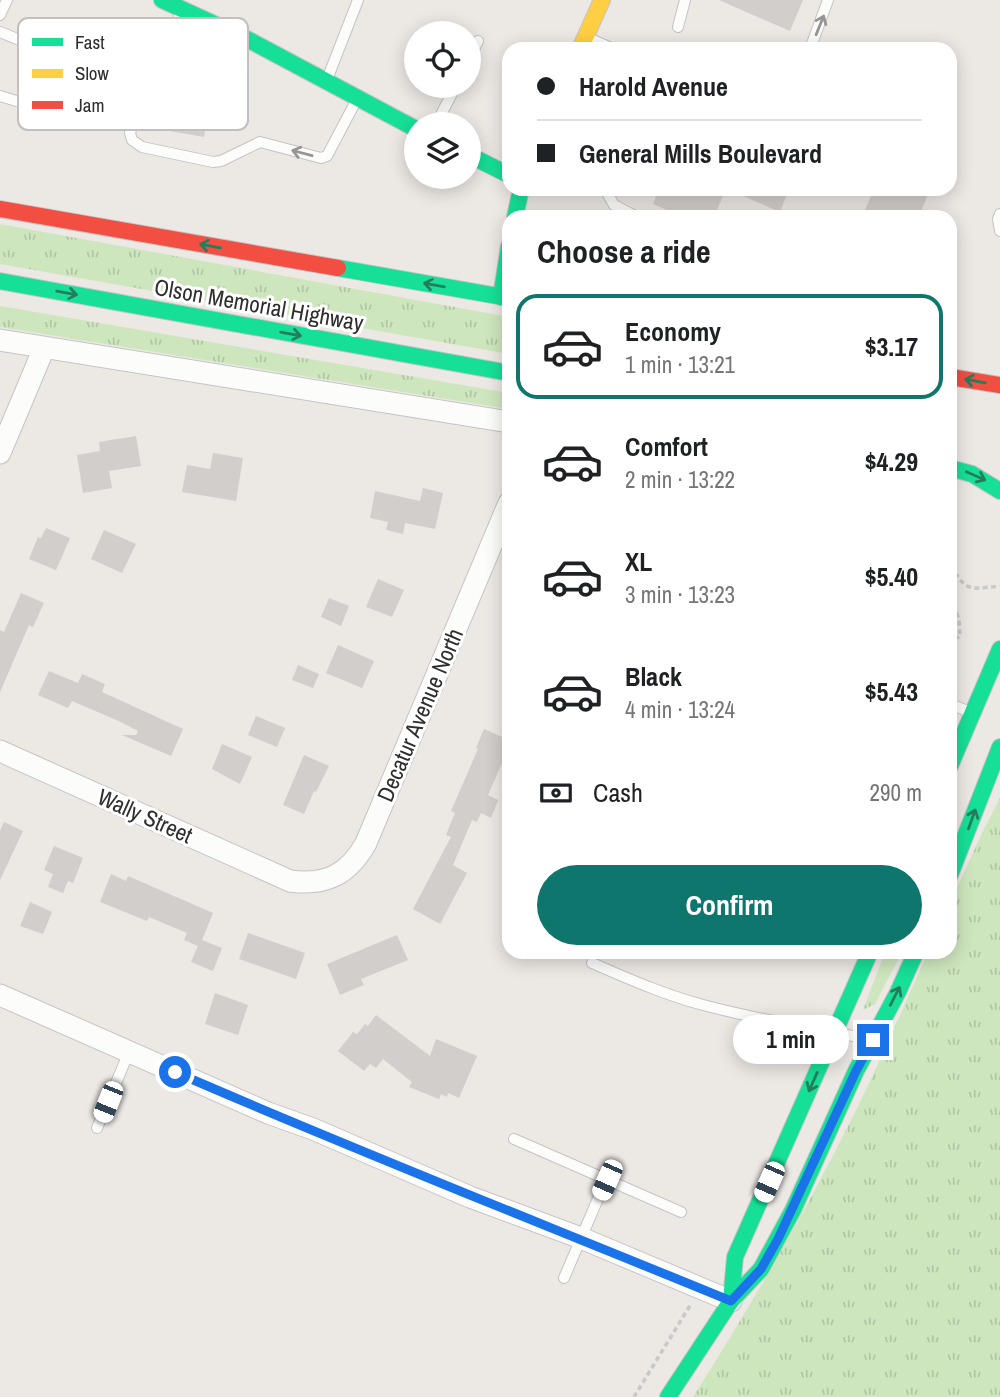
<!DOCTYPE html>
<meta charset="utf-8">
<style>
body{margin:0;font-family:"Archivo Narrow",sans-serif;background:#f2f2f2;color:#202124;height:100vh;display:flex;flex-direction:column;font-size:26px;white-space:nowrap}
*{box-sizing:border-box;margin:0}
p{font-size:23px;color:#757577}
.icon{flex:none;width:38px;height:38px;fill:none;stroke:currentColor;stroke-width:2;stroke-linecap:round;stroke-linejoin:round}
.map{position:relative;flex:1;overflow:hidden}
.panel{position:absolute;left:502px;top:210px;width:455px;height:749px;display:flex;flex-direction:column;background:#fff;border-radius:21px;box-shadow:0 4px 18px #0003}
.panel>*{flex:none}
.guide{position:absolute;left:502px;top:42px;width:455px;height:154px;border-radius:21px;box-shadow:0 4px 18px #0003;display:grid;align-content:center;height:154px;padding:0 35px;background:#fff}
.fabs{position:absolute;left:404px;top:21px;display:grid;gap:14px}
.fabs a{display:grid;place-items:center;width:77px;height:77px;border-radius:50%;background:#fff;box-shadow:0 4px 18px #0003;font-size:35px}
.end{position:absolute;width:32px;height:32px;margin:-16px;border:9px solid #1a73e8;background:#fff;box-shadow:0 0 0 4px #fff}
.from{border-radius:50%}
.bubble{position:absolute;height:49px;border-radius:24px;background:#fff;box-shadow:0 4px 18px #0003;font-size:23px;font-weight:800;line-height:49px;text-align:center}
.car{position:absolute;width:21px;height:42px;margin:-21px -10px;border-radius:9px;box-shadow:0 0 5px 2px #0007;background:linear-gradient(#fff 24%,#345 0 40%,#fff 0 76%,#345 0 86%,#fff 0)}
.guide b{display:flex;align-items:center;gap:24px;height:66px;font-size:26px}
.guide b+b{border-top:2px solid #e0e0e0}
.guide i{width:18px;height:18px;background:#202124}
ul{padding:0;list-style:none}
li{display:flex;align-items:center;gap:21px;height:105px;margin:0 14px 10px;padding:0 21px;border:4px solid transparent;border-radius:21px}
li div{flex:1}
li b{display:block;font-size:26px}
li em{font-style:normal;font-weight:800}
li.current{border-color:#0f766e}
li>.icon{width:63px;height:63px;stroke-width:1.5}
h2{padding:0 35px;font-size:32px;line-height:84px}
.pay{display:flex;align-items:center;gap:18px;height:77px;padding:0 35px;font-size:26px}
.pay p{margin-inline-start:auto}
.cta{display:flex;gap:14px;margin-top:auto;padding:14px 35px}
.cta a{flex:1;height:80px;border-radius:42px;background:#0f766e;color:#fff;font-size:28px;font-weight:800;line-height:80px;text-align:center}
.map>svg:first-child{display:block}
.grass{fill:url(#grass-tufts)}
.building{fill:#d1cecb}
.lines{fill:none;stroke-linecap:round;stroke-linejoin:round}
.lane-casing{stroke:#c5c4c5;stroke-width:12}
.street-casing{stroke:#c5c4c5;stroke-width:23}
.fast-casing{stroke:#c5c4c5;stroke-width:18}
.slow-casing{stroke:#c5c4c5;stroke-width:18}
.jam-casing{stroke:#c5c4c5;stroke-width:18}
.path{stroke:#c9c9c8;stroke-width:3.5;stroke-dasharray:5 3.5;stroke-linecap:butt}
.lane{stroke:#fcfcfb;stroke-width:10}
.street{stroke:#fcfcfb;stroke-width:21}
.fast{stroke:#16e098;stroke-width:16}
.slow{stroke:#ffcf43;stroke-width:16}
.jam{stroke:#f24e42;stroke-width:16}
.oneway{stroke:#959594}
.oneway2{stroke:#237e5e}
.route{stroke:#1a73e8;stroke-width:9}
.labels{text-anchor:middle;stroke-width:6;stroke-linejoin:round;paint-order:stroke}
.street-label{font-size:23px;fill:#2e2e2e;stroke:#fff}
.key{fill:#fff;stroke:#c0c0c0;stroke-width:2}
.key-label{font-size:19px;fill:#2e2e2e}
</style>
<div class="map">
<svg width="1000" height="1397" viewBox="0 0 1000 1397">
<defs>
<pattern id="grass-tufts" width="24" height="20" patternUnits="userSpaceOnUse" patternTransform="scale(1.75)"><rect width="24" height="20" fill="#cee6be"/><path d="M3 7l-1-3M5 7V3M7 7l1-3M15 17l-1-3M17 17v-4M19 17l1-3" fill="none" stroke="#b1c6a4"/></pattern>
</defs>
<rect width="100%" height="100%" fill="#ece8e4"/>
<g class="grass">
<polygon points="0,224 509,317 509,354 0,264"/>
<polygon points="0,306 509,393 509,409 0,327"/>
<path d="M1000 798V1397H693C758 1294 819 1189 871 1079 891 1037 909 994 928 952H950V903L983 831Z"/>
<polygon points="885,952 902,952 875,1004 863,1010"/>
</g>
<g class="building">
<polygon points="719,0 803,0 790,31"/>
<polygon points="170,92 211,100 204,137 164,130"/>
<polygon points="659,189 726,189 714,217 683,217 653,204"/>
<polygon points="727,189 789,189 780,212"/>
<polygon points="874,189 930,189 919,217 862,217"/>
<polygon points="136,436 141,466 109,471 112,488 83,493 77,455 100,451 99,442"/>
<polygon points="213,453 243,458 236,501 182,492 187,465 210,469"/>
<polygon points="423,488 443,493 435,529 405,523 403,534 386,530 388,522 370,518 375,491 420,501"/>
<polygon points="46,528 70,538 56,570 29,559 38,537 41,538"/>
<polygon points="104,530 136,544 122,573 91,559"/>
<polygon points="378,579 404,590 392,617 366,607"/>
<polygon points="21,593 44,603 33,627 29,625 0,692 0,630 4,632"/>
<polygon points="329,598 349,606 341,626 321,617"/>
<polygon points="338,645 374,661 362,688 326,673"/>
<polygon points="298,665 319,674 313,688 292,680"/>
<polygon points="49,671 78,683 82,674 105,684 102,692 183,729 171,756 122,735 136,735 138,731 121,722 72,701 68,708 38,695"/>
<polygon points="256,716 285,728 277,747 248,735"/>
<polygon points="484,729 509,740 509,752 505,761 503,761 488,795 498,800 491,818 481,813 477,822 472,820 453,865 467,873 440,924 413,909 451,837 446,835 455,813 451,811 478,749 476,748"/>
<polygon points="222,744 252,757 240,784 212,769"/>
<polygon points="304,755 329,766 316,792 314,791 304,814 283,805"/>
<polygon points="4,822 23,831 0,880 0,831"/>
<polygon points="54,846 83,858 73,883 68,881 63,893 48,887 53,874 44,870"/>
<polygon points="111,874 126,881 128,876 213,913 202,940 222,948 213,971 191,962 198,946 184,940 187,933 149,917 147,921 100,902"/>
<polygon points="30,902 52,912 43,934 20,926"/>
<polygon points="248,933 305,953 296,979 239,959"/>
<polygon points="397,935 408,960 361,979 364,985 340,995 327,964"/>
<polygon points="215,993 248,1005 238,1035 205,1024"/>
<polygon points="376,1015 430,1056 436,1039 477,1056 459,1098 448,1093 447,1097 441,1094 439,1099 409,1087 412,1082 383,1059 376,1068 370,1064 364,1071 338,1051 353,1032 357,1034 365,1024 368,1026"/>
</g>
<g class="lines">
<defs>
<g id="lane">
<polyline points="180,12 172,47 146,79 130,133 132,140 142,147 213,162 221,161 260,142 321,158 327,156 357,99"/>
<polyline points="0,15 7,0"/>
<polyline points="678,27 685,0"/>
<polyline points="0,32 91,69 75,109 63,115 0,96"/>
<polyline points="588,38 614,49"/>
<polyline points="810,49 828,0"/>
<polyline points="469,59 478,41"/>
<polyline points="328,77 358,0"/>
<polyline points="436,124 456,86"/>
<polyline points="605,189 614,205 637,217"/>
<polyline points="1000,214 998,219 1000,231"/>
<polyline points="950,704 970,712"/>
<path d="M592 963C629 979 667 996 707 1006 760 1020 815 1029 870 1039"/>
<polyline points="97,1128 129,1052"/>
<polyline points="514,1139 681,1212"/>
<polyline points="564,1278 606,1180"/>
</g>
<g id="street">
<polyline points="0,340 509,422"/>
<polyline points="0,453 44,348"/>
<path d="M0 751 290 881C326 886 349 874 366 843L509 503"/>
<polyline points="0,995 268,1113 313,1129 470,1197 581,1238 731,1301"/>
</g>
<g id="fast">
<polyline points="162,0 247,39 416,129"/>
<polyline points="469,155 509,175"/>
<polyline points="515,217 521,189"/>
<polyline points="338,268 509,298"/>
<polyline points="0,281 509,373"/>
<polyline points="501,297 509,246"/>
<polyline points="950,468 972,474 1000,491"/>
<polyline points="950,766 1000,649"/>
<polyline points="950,875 1000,747"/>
<polyline points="731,1301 735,1257 870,952"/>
<polyline points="668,1397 731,1301 761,1269 793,1210 856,1071 898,992 916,952"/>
</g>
<polyline id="slow" points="580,49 602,0"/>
<g id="jam">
<polyline points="0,209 338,268"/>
<polyline points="950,377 1000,385"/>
</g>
</defs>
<use href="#lane" class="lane-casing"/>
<use href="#street" class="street-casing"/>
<use href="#fast" class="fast-casing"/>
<use href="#slow" class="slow-casing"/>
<use href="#jam" class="jam-casing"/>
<g class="path">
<path d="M950 566C969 593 968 589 1000 586"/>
<polyline points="950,597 959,619 960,637 950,639"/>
<polyline points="634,1397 691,1304"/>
</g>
<use href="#lane" class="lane"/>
<use href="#street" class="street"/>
<use href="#fast" class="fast"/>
<use href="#slow" class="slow"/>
<use href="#jam" class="jam"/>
</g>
<defs><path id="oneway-shaft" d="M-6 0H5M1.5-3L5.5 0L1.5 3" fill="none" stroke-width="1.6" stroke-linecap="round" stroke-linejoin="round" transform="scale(1.75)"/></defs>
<g class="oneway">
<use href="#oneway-shaft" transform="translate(820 25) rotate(-68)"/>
<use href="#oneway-shaft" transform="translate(302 153) rotate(-165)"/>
</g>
<g class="oneway2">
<use href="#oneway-shaft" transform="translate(210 246) rotate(-170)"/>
<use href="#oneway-shaft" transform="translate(434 285) rotate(-170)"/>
<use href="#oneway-shaft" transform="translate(67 293) rotate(10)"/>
<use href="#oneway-shaft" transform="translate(291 334) rotate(10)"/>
<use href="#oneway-shaft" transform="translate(975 381) rotate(-170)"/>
<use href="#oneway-shaft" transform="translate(976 476) rotate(24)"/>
<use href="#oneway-shaft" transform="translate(972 819) rotate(-70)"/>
<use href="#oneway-shaft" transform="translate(895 996) rotate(-63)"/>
<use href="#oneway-shaft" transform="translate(813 1082) rotate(114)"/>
</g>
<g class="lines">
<path class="route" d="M175 1072C359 1152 546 1225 731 1301L761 1269 778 1239 856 1071 873 1040"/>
</g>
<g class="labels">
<g class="street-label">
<text transform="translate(259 305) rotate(10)" y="8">Olson Memorial Highway</text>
<text transform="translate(420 715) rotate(-67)" y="8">Decatur Avenue North</text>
<text transform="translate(145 816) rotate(24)" y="8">Wally Street</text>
</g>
</g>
<rect x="18" y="18" width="230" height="112" rx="10" class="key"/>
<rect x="32" y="38" width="31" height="8" fill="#16e098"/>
<rect x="32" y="69" width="31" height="9" fill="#ffcf43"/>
<rect x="32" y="101" width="31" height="8" fill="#f24e42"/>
<g class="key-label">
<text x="75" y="49">Fast</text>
<text x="75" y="80">Slow</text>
<text x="75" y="112">Jam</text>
</g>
</svg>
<div class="fabs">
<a><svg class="icon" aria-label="locate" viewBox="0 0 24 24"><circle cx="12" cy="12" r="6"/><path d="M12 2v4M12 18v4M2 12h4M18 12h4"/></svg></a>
<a><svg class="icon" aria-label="layers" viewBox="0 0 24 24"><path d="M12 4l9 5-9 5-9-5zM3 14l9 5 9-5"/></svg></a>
</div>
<i class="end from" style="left:175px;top:1072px"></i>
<i class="end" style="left:873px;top:1040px"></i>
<div class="bubble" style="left:733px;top:1015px;width:116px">1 min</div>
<i class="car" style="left:108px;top:1102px;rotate:202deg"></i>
<i class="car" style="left:607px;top:1180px;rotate:204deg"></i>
<i class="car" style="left:769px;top:1182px;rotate:204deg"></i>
<div class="guide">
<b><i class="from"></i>Harold Avenue</b>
<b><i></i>General Mills Boulevard</b>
</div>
<section class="panel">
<h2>Choose a ride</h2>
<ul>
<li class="current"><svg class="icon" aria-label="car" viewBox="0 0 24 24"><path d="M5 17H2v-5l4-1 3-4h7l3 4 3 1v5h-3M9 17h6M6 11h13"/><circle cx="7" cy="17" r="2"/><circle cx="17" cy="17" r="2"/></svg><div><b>Economy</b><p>1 min · 13:21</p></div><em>$3.17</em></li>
<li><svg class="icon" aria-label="car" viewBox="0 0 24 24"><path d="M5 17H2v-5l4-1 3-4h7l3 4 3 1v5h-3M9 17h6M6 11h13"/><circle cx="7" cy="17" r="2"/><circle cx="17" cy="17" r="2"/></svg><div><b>Comfort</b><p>2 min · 13:22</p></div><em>$4.29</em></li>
<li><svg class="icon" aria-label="car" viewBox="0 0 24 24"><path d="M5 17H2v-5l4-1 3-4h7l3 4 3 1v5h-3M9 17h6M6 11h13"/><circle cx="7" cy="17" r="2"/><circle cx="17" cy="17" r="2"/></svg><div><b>XL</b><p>3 min · 13:23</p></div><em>$5.40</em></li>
<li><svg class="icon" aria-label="car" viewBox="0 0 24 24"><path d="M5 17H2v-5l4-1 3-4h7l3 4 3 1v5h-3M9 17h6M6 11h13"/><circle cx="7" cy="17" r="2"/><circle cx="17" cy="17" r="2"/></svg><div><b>Black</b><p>4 min · 13:24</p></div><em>$5.43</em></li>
</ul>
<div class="pay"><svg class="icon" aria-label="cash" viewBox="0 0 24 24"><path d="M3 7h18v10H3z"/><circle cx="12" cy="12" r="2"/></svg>Cash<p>290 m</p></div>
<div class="cta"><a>Confirm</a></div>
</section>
</div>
